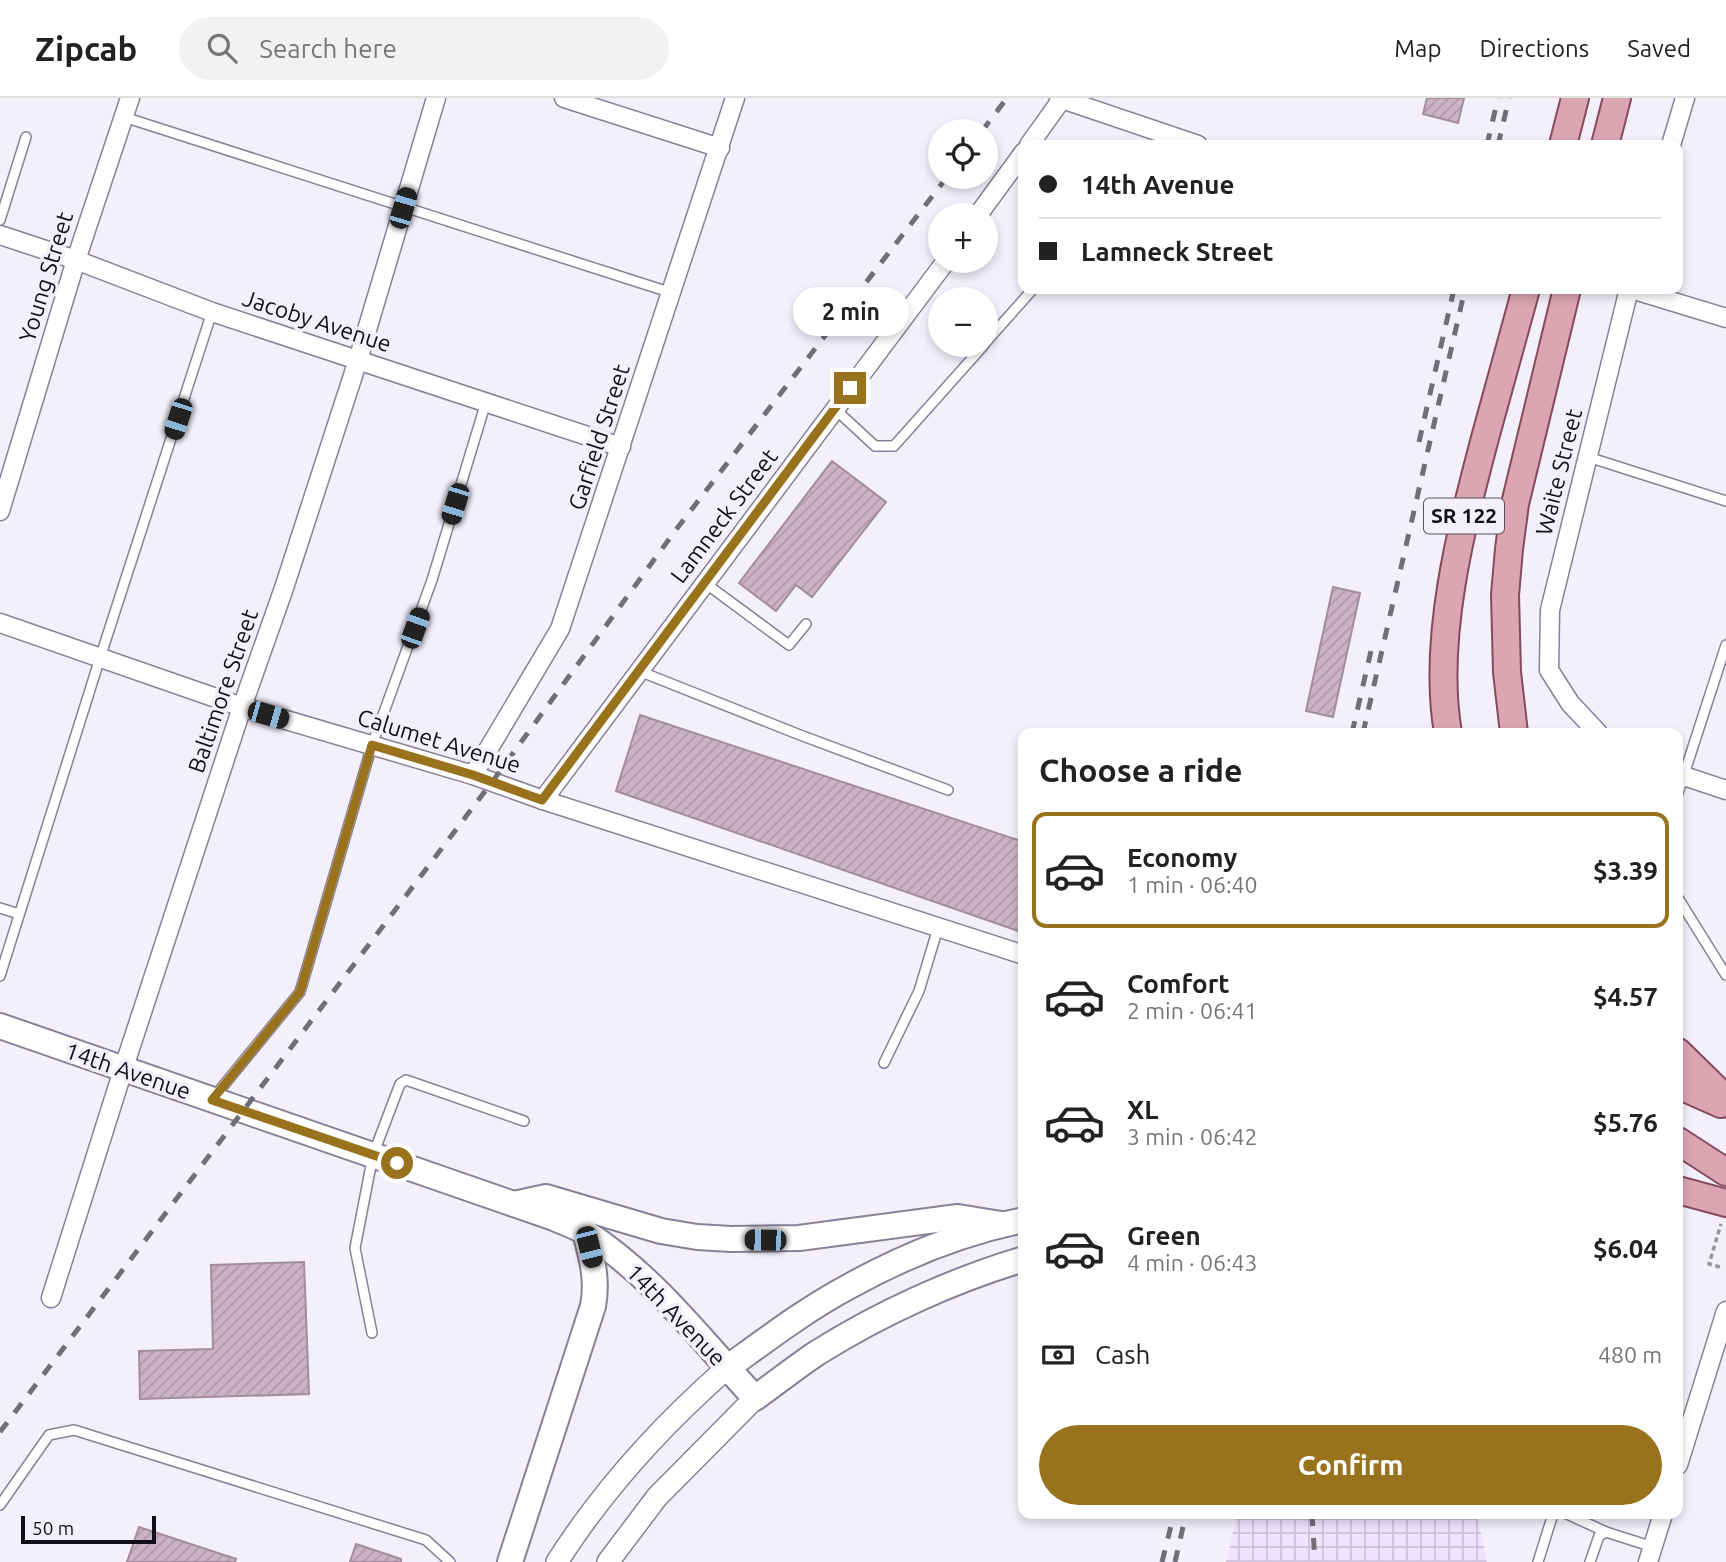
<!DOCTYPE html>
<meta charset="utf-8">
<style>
body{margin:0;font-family:Ubuntu,sans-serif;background:#f2f2f2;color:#222;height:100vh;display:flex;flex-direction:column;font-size:26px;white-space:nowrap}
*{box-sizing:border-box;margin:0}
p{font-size:23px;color:#767676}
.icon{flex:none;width:38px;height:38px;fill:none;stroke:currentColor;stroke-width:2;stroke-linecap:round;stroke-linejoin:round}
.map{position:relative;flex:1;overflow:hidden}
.details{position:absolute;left:1018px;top:630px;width:665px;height:791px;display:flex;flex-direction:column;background:#fff;border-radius:14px;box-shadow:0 4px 10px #0003}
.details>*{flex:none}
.guide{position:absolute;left:1018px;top:42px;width:665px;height:154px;border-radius:14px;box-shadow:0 4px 10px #0003;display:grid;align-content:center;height:154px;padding:0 21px;background:#fff}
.fabs{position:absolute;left:928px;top:21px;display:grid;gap:14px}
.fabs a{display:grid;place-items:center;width:70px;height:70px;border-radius:50%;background:#fff;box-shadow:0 4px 10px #0003;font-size:35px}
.scale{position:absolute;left:21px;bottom:18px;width:135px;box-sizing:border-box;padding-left:7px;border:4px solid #120f18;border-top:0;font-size:19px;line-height:24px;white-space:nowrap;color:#120f18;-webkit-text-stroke:5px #f4f0fb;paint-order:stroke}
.end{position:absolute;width:32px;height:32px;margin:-16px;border:9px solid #98721d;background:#fff;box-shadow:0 0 0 4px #fff}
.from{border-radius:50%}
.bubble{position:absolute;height:49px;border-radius:24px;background:#fff;box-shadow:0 4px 10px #0003;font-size:23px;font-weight:700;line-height:49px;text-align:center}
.car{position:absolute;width:21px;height:42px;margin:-21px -10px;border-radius:9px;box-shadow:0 0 5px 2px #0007;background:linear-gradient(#222 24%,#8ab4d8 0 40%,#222 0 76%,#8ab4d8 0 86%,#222 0)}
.guide b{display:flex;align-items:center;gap:24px;height:66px;font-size:26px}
.guide b+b{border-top:2px solid #e0e0e0}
.guide i{width:18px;height:18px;background:#222}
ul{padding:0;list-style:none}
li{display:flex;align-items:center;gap:21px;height:116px;margin:0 14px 10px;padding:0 7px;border:4px solid transparent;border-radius:14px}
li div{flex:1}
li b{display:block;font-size:26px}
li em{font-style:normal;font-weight:700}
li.current{border-color:#98721d}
li>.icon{width:63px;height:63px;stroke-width:1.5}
h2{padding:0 21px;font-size:32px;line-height:84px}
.pay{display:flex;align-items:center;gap:18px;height:77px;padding:0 21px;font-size:26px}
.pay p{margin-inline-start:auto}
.action{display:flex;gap:14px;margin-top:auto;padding:14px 21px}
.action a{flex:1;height:80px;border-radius:42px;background:#98721d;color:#fff;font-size:28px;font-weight:700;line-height:80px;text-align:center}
header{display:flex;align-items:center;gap:42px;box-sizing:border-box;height:98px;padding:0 35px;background:#fff;border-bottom:2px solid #e0e0e0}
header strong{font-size:33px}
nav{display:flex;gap:38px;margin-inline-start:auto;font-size:24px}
.search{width:490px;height:63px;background:#f2f2f2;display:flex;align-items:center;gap:18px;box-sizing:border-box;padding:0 24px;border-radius:38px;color:#767676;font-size:26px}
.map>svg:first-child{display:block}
.industrial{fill:url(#industrial-grid)}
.building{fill:url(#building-hatch);stroke:#a28c9e;stroke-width:2}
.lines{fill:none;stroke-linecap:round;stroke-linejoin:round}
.service-casing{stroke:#898098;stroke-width:12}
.minor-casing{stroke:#898098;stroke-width:21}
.tertiary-casing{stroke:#898098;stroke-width:24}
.secondary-casing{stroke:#898098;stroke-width:28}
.primary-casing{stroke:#854a5c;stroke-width:30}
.path{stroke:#97939d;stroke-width:3.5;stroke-dasharray:5 3.5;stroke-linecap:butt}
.service{stroke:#fff;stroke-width:9}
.minor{stroke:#fff;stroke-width:18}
.tertiary{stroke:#fff;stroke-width:21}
.secondary{stroke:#fff;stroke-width:24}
.primary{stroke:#dba5b3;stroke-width:26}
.rail{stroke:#726e78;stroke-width:5;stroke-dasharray:12 12;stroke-linecap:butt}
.route{stroke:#98721d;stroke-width:9}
.labels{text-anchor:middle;stroke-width:7;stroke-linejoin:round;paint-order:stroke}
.shield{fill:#f4f0fb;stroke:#56525c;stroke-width:2}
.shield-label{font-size:21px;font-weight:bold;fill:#120f18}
.street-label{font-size:23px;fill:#120f18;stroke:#f4f0fb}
</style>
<header>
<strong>Zipcab</strong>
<div class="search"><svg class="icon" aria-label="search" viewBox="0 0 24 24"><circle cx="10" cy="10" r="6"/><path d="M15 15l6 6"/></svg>Search here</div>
<nav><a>Map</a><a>Directions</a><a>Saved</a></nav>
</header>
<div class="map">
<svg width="1726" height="1464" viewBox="0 0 1726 1464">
<defs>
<pattern id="industrial-grid" width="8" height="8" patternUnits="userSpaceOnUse" patternTransform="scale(1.75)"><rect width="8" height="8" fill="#eee4ff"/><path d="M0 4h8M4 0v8" fill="none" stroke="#cbc2da"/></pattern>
<pattern id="building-hatch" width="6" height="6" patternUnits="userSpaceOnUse" patternTransform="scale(1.75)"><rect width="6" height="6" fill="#cbb3c6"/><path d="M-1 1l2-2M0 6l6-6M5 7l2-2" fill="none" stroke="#ad99a9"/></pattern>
</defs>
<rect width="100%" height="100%" fill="#f4f0fb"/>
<polygon class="industrial" points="1237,1416 1477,1416 1487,1464 1226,1464"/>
<g class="building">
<polygon points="1427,0 1464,0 1458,25 1423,16"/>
<polygon points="832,363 886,404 812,499 796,487 776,513 739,485"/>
<polygon points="1333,489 1360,495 1333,619 1306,613"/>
<polygon points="640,617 1024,744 1024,835 616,693"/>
<polygon points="304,1164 309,1296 140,1301 139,1253 213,1251 211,1167"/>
<polygon points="139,1429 236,1461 235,1464 127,1464"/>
<polygon points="356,1446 401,1461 401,1464 350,1464"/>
</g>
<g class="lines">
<defs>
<g id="service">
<polyline points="124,19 672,195"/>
<polyline points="0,122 26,39"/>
<polyline points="985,245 1033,191"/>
<polyline points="835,311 875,348 894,348 984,247"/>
<polyline points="1588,359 1726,403"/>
<polyline points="705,485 789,547 806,526"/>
<polyline points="639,573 800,637 948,692"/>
<polyline points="1678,695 1726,547"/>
<polyline points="1678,800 1726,877"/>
<polyline points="0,810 19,816"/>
<polyline points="0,878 100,560 212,214"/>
<polyline points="884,965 919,893 938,830"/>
<polyline points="214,999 300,894 372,647 432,482 486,304"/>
<polyline points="372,1235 355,1150 373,1057 400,986 406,982 524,1023"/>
<polyline points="0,1407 49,1337 74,1332 426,1442 450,1464"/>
<polyline points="1567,1416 1606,1434"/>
<polyline points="1538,1464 1553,1416"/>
<polyline points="1590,1464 1599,1438 1606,1434 1653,1449"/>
</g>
<g id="minor">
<polyline points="564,0 720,50"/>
<polyline points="1059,0 1198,47"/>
<polyline points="1029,47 1062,1"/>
<polyline points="1671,47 1685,0"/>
<polyline points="978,117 1024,54"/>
<polyline points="0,137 76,162 212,214 621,349"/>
<polyline points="1631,191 1726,220"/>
<polyline points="0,413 76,162 130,0"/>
<polyline points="0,525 242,609 473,677 543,702 1024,857"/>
<polyline points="1598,635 1570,605 1549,572 1550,512 1629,191"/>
<polyline points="1678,676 1726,692"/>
<polyline points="473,677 560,531 735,0"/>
<polyline points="543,702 946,163"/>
<polyline points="51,1200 123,972 242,609 284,490 358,262 436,0"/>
<polyline points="1678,1367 1726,1213"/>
<polyline points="1648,1464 1663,1416"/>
</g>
<g id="tertiary">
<path d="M557 1464C604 1390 661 1328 727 1270"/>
<polyline points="608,1464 657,1399 755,1300"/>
</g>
<g id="secondary">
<path d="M0 928 554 1120C565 1125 578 1129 588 1136 654 1179 702 1243 755 1300 776 1285 796 1269 817 1255 879 1216 953 1182 1024 1161"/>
<polyline points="514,1106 546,1099 661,1133 697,1139 731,1141 799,1140 958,1119 1001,1126"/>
<path d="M727 1270C766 1242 805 1212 848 1189 902 1159 963 1134 1024 1122"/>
<path d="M510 1464 593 1208C598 1182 592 1160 585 1134"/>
</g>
<g id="primary">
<polyline points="1563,47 1575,0"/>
<polyline points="1605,47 1617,0"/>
<path d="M1448 635C1432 542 1461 431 1485 340 1499 290 1512 241 1526 191"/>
<polyline points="1514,635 1507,574 1505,497 1509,451 1515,406 1567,191"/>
<polyline points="1678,954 1726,1001"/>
<polyline points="1678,987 1721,1006"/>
<polyline points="1678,1043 1726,1074"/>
<polyline points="1678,1092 1726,1105"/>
</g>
</defs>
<use href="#service" class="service-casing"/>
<use href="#minor" class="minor-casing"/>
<use href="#tertiary" class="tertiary-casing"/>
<use href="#secondary" class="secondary-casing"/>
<use href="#primary" class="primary-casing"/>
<polyline class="path" points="1720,1169 1709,1166 1721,1126"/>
<use href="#service" class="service"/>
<use href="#minor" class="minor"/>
<use href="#tertiary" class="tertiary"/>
<use href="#secondary" class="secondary"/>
<use href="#primary" class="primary"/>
<g class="rail">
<polyline points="982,33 1007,0"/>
<polyline points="1487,47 1498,0"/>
<polyline points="1498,47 1509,0"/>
<polyline points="1419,344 1454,191"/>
<polyline points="1352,635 1371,553"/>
<polyline points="1363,635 1465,191"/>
<polyline points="0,1334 492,684 675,433 947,79"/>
<polyline points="1312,1416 1315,1464"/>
<polyline points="1162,1464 1174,1416"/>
<polyline points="1175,1464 1186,1416"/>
</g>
</g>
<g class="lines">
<polyline class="route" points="397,1065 212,1002 300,894 372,647 473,677 542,702 850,290"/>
</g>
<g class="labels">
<rect class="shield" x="1424" y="400.5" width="80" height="35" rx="5"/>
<g class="shield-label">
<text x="1464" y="425">SR 122</text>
</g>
<g class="street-label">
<text transform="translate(46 179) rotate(-73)" y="8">Young Street</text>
<text transform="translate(317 223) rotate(18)" y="8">Jacoby Avenue</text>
<text transform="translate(599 339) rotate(-72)" y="8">Garfield Street</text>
<text transform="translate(1559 374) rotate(-76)" y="8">Waite Street</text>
<text transform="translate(724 418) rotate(-53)" y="8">Lamneck Street</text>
<text transform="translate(223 593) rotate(-71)" y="8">Baltimore Street</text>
<text transform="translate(439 643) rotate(17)" y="8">Calumet Avenue</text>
<text transform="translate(128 973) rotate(19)" y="8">14th Avenue</text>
<text transform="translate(676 1217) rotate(46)" y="8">14th Avenue</text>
</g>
</g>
</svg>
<div class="fabs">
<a><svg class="icon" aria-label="locate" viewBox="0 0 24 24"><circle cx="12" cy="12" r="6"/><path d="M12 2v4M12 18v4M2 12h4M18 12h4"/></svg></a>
<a>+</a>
<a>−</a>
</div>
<div class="scale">50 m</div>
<i class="end from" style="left:397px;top:1065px"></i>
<i class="end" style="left:850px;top:290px"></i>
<div class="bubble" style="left:793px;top:189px;width:116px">2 min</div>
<i class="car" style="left:403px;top:110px;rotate:16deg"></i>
<i class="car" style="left:178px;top:321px;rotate:198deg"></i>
<i class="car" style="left:455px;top:406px;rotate:197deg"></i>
<i class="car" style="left:415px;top:530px;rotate:20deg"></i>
<i class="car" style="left:268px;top:617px;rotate:106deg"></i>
<i class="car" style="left:765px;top:1142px;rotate:271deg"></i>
<i class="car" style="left:589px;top:1149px;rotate:166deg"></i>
<div class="guide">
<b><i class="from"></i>14th Avenue</b>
<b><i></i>Lamneck Street</b>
</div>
<section class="details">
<h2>Choose a ride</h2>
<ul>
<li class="current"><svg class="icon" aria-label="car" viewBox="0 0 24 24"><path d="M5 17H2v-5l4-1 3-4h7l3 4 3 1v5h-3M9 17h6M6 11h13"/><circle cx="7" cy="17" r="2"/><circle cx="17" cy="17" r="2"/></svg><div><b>Economy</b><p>1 min · 06:40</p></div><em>$3.39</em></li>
<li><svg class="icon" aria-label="car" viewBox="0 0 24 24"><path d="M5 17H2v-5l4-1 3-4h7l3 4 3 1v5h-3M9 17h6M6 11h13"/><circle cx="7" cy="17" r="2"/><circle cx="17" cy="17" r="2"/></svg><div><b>Comfort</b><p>2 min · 06:41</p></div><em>$4.57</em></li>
<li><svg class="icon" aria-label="car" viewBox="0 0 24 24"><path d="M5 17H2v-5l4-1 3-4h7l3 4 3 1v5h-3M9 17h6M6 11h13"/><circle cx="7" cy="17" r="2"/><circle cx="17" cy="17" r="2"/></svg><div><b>XL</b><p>3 min · 06:42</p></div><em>$5.76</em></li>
<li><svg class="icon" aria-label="car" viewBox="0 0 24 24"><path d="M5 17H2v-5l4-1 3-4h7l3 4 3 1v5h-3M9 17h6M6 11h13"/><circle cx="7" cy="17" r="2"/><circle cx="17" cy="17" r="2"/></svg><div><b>Green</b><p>4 min · 06:43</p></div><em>$6.04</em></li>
</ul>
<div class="pay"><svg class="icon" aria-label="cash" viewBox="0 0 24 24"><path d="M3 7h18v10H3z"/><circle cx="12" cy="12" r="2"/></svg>Cash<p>480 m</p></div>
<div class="action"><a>Confirm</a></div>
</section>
</div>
